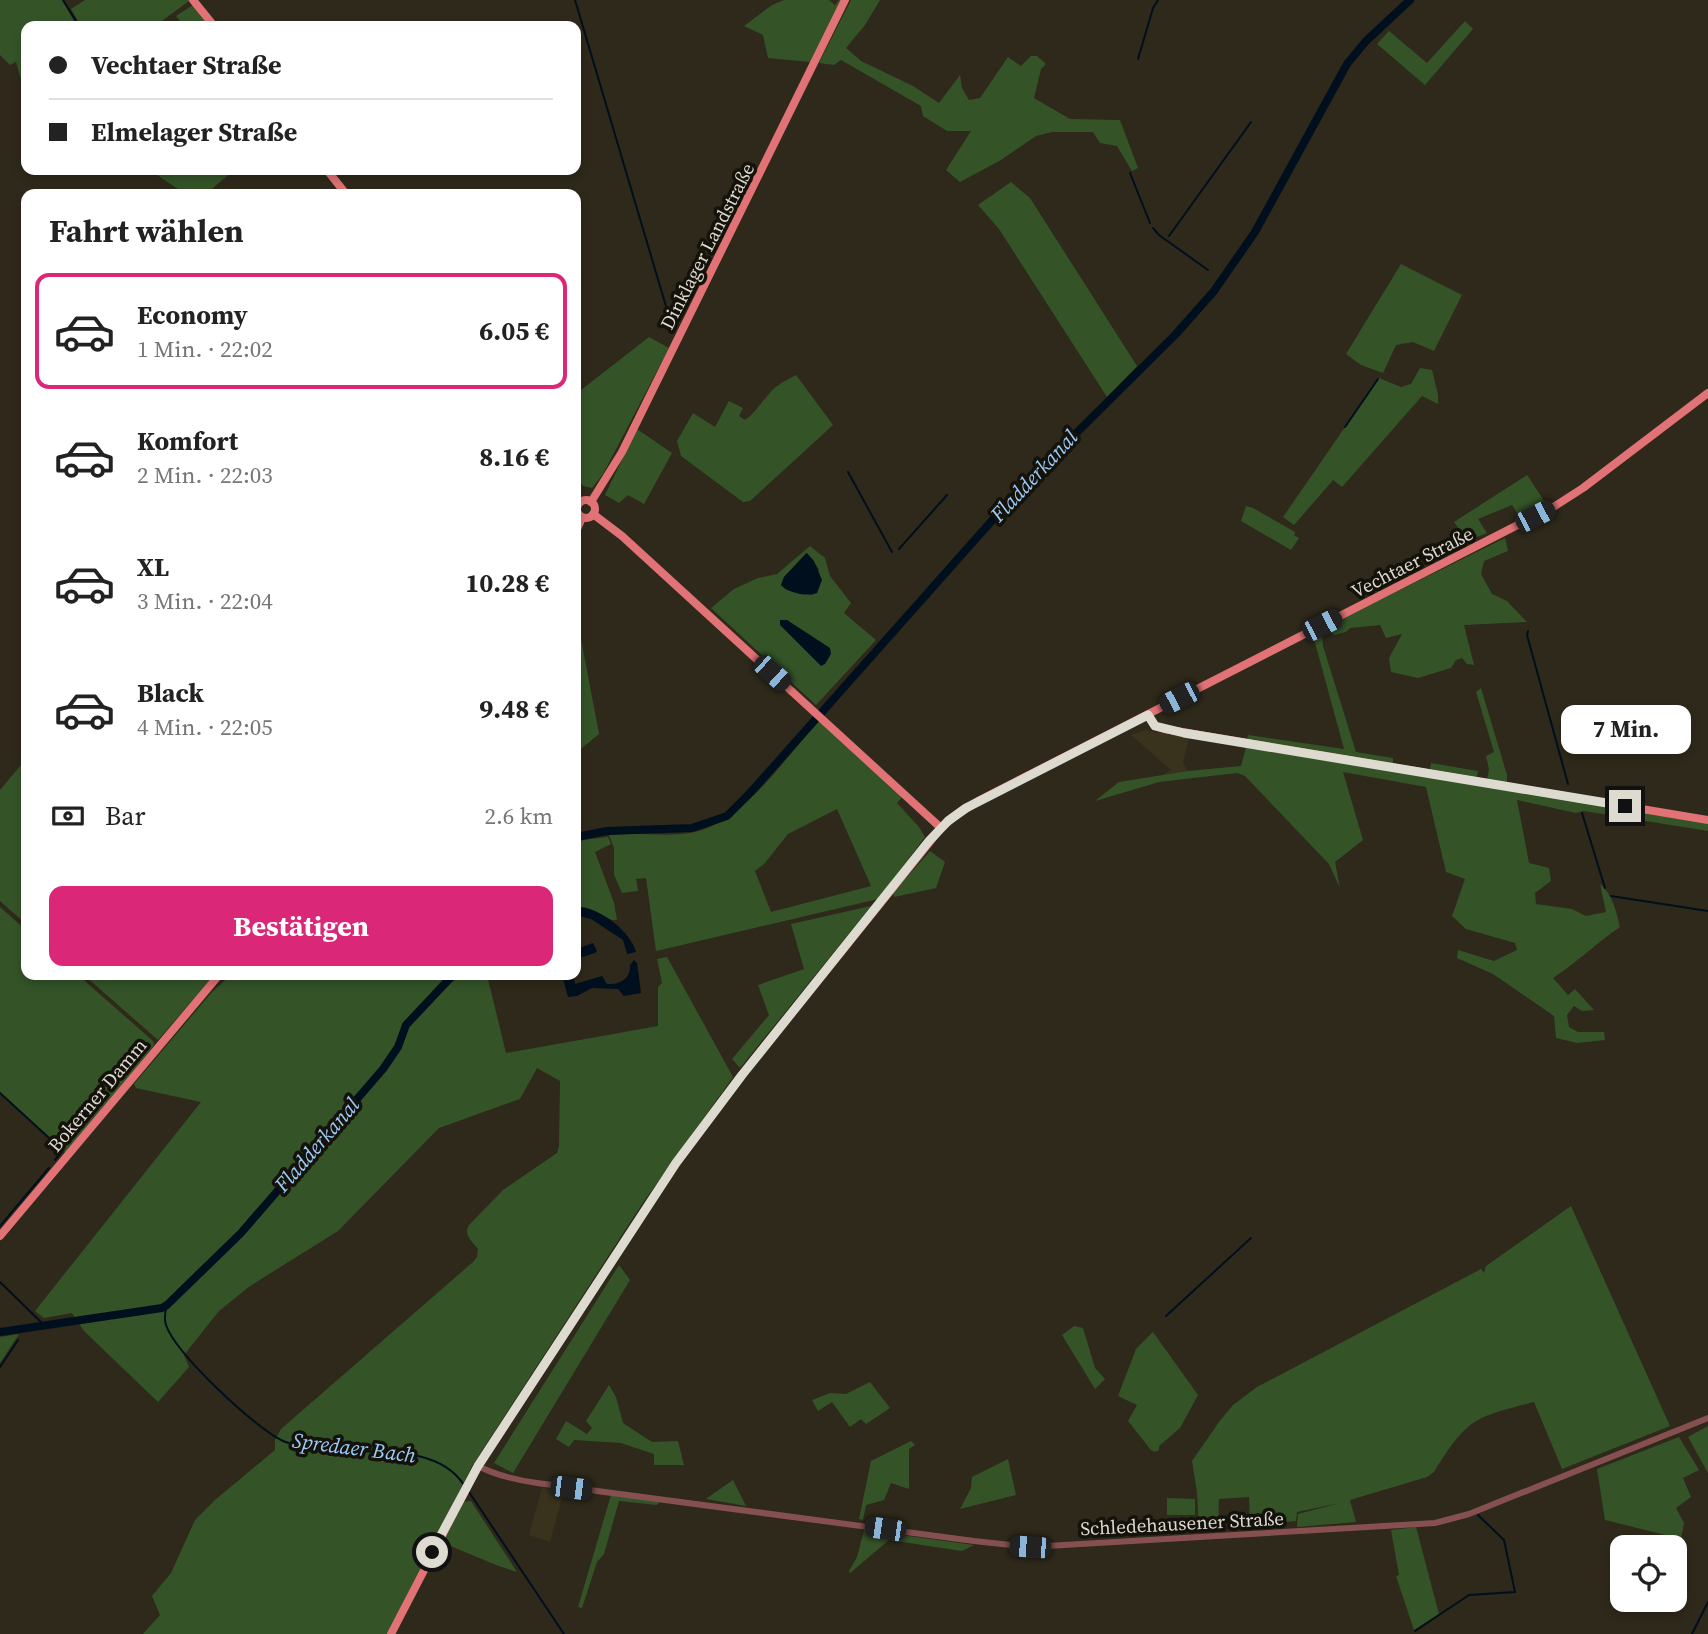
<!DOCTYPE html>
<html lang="de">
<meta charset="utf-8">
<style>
body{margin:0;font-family:"Source Serif 4",serif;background:#f6f6f6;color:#222;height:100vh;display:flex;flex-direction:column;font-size:26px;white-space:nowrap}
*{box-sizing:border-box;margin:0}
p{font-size:23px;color:#767676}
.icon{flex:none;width:38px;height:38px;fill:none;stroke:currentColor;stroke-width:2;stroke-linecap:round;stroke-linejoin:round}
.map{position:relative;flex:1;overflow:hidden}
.drawer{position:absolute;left:21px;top:189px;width:560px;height:791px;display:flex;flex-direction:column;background:#fff;border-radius:14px;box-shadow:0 4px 10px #0003}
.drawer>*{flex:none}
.banner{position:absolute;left:21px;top:21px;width:560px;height:154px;border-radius:14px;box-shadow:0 4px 10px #0003;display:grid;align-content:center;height:154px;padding:0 28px;background:#fff}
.buttons{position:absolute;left:1610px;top:1535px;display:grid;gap:14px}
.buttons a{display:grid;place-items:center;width:77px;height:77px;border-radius:14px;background:#fff;box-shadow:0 4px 10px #0003;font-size:35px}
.end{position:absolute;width:32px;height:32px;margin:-16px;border:9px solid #dddad0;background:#111;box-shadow:0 0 0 4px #111}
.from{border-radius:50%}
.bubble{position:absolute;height:49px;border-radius:14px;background:#fff;box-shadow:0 4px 10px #0003;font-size:23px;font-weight:700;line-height:49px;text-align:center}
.car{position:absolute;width:21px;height:42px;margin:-21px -10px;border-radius:9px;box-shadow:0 0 5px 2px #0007;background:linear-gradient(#222 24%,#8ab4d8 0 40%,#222 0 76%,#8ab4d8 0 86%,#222 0)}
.banner b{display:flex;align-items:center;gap:24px;height:66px;font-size:26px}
.banner b+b{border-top:2px solid #e0e0e0}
.banner i{width:18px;height:18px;background:#222}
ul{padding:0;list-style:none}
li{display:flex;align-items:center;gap:21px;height:116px;margin:0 14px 10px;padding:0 14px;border:4px solid transparent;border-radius:14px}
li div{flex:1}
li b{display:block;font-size:26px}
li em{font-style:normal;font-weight:700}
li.current{border-color:#db2777}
li>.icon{width:63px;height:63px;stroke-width:1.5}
h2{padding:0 28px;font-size:32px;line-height:84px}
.pay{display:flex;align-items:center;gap:18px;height:77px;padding:0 28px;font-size:26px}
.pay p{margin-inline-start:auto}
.primary-button{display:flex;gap:14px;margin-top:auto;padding:14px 28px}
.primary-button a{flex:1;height:80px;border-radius:14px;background:#db2777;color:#fff;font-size:28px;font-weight:700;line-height:80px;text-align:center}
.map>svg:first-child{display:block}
.built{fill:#39321c}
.green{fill:#345428;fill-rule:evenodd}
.water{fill:#000f1e}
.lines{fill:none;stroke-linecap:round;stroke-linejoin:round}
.stream{stroke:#000f1e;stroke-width:2}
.river{stroke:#000f1e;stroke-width:8}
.minor{stroke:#865050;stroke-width:6}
.major{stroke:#e17275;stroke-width:8}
.route{stroke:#dddad0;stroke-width:9}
.labels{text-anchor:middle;stroke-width:7;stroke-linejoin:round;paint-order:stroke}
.street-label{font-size:19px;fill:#dddad0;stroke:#14120b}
.water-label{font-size:21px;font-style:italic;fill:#9cccf8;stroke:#14120b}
</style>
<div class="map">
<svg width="1708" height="1634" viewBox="0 0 1708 1634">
<rect width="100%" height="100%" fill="#2e291a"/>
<g class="built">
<polygon points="1145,730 1189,738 1183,763 1188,771 1162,775 1171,770 1131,735"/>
<polygon points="542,1488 564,1490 550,1542 529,1535"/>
</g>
<g class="green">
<polygon points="0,0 62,0 77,26 26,26 26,79 22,83 16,62 10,65 0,55"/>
<polygon points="85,0 189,0 189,1 155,26 81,26 71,9"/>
<polygon points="784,0 829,0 835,5 839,0 842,0 810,62 768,58 763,35 744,26 772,5"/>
<polygon points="851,0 880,0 865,25 846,48 861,61 913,86 939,103 960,75 962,88 969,100 980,98 1008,57 1021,66 1031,56 1037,56 1046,64 1041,69 1034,98 1070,119 1120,120 1138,168 1132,171 1117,146 1100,143 1093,132 1052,132 1036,136 1001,160 960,182 946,170 971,131 947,131 923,116 921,106 841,60 834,65 819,63"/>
<polygon points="193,5 208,25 207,26 184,26 176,16"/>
<polygon points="1465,21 1473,29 1425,85 1377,44 1389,31 1427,63"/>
<polygon points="150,170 234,170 206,194 185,194"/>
<polygon points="1011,182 1030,198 1137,366 1107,397 999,229 978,205"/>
<polygon points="1401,264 1462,295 1434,351 1413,342 1396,345 1383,373 1361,365 1346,354"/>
<polygon points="649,337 669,348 603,474 592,488 583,486 576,477 576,394"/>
<polygon points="1420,368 1432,370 1438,395 1438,404 1422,396 1342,487 1333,480 1294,525 1283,517 1379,378 1401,387 1411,384"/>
<path d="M796 375 833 425 750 501 743 502 681 456 677 441 693 413 715 427 729 401 743 408 739 416 745 420C755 413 760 404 768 395 775 386 786 380 796 375Z"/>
<polygon points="637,429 672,453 644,504 628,495 619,503 605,495"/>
<polygon points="1527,475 1545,502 1519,516 1512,505 1478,519 1487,533 1467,541 1454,522"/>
<polygon points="1246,506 1253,508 1295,532 1294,535 1299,538 1291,550 1241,521"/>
<polygon points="1505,538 1508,551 1484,561 1481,574 1492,594 1507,601 1527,622 1464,625 1474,665 1467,664 1462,658 1456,660 1451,668 1418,678 1391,672 1389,658 1402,634 1386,638 1380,625 1350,628 1346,632 1334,635 1327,626"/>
<path d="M810 546 825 558 830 576 851 603 844 613 876 640 816 705 711 608 734 589 758 578 777 574ZM806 553 819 569 812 595 786 590 781 585 784 577Z"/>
<polygon points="576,612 599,734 576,753"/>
<polygon points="1322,631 1323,646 1356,752 1393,758 1393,764 1247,740 1248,735 1344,749 1313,635"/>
<polygon points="1481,688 1507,775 1507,784 1487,780 1489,769 1486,756 1494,752 1476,692"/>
<path d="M817 722H822L903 796 897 803 919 827 925 837 878 899 656 951 646 878 636 879 638 891 622 893 614 875V848L609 835C636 832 664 837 690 833 740 826 786 758 817 722ZM837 809 871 886 771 912 755 871 764 864 788 834Z"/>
<path d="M1246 747 1708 823V831L1584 811 1576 813 1517 800 1529 863 1549 868 1551 881 1535 893 1536 904 1572 909 1586 916 1606 912 1600 884C1613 895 1616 911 1620 927 1596 943 1578 962 1553 978L1568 995 1575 989 1594 1010 1582 1011 1574 1006 1567 1015 1569 1027 1578 1032H1604L1605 1040 1577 1043 1556 1038 1554 1016 1493 974 1457 958 1458 950 1494 961 1517 950 1515 943 1466 929 1452 916 1465 879 1446 872 1426 787 1343 772 1363 840 1335 862 1340 888 1329 864 1245 776 1237 773 1159 782 1095 801 1119 782 1188 771 1241 766Z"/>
<polygon points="26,759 26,924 0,901 0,790"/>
<polygon points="1431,763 1478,771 1477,777 1430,769"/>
<path d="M608 837 611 844 595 852 614 903 617 920C601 921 596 906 576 907V844L583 840Z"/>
<polygon points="930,851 945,862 936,888 894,897 893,893"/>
<polygon points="871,906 740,1068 732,1059 769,1015 758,985 804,969 791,924"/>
<polygon points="0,907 26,930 26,975 78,975 153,1041 154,1045 149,1052 66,1153 0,1092"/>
<path d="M667 957 733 1077 642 1204 472 1466 387 1634H143L160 1615 152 1596 171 1573 195 1520 215 1500 275 1450V1440L281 1429 473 1262 477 1257 478 1249C472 1242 463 1234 469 1225L503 1190 557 1153 559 1146 560 1081 537 1068 520 1099 439 1128 338 1231 250 1286 219 1311 184 1355 189 1367 158 1402 84 1331 72 1313 44 1318 35 1311 201 1102 136 1088 134 1084 212 992 231 975H449L453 982 458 975H492L488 979 506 1053 658 1026V987L662 983 657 959Z"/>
<polygon points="84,975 214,975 158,1040"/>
<path d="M1571 1206 1670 1426 1562 1469 1534 1402C1473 1418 1468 1418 1434 1472L1427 1477 1350 1500 1356 1522 1297 1527 1298 1514 1340 1503 1297 1512 1296 1521 1250 1525 1249 1497 1219 1499 1218 1530 1199 1531 1197 1492 1192 1461 1219 1422 1233 1405 1257 1387 1481 1269 1484 1273 1486 1266Z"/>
<polygon points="619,1265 630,1280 513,1473 494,1463"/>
<polygon points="1074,1326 1083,1328 1095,1368 1105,1379 1095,1389 1062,1335"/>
<polygon points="1153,1332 1198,1395 1180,1428 1159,1446 1159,1450 1155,1452 1151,1450 1128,1421 1137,1405 1118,1396 1136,1349"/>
<polygon points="19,1334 0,1363 0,1337"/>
<polygon points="870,1382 890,1408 866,1424 861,1419 850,1427 832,1402 818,1411 812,1400 830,1393 846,1394"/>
<polygon points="609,1385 616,1397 623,1423 652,1442 678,1441 684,1465 654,1465 654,1454 621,1443 574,1440 569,1447 556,1439 566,1421 587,1434 592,1428 586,1421"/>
<polygon points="1708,1426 1708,1473 1688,1437"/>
<polygon points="1679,1437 1699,1470 1683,1478 1691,1497 1676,1508 1684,1523 1681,1539 1605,1520 1597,1469"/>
<polygon points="911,1441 915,1445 909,1449 909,1489 891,1483 884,1500 866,1505 863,1520 859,1519 871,1461"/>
<polygon points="1008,1459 1016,1495 960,1509 971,1488 972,1477"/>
<polygon points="733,1480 746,1506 706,1499 707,1498"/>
<polygon points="611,1495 660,1501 657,1505 619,1501 604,1554 597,1562 582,1608 578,1607"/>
<polygon points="1167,1498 1195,1499 1195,1515 1167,1515"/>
<polygon points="471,1501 517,1572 496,1565 441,1542 462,1502"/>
<polygon points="1416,1527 1439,1614 1414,1630 1396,1576 1399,1575 1391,1530"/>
<polygon points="864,1530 974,1545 962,1551 889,1540 850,1573 849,1571 857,1557"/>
</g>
<g class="water">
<path d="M807 553 814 561 822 580 817 593C807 597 788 593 781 585L784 577Z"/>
<polygon points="780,620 787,620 830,648 831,654 825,664 821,666 780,625"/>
<path d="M576 907C597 905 631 931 636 952L627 954 623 940 591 919 576 915Z"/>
<polygon points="593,943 597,951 595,953 576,959 576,949"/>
<path d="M634 960 637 963 641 993 624 996 618 989 592 988 577 996 568 997 562 975H573L575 984 602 976 607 984C619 985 631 979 630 965Z"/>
</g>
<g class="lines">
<g class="stream">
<polyline points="63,0 79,26"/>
<polyline points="575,0 668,313"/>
<polyline points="1138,59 1153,8 1158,0"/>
<polyline points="1130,173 1150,223"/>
<polyline points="1153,228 1159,235 1208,270"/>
<polyline points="1169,236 1251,122"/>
<polyline points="1220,278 1222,280"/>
<polyline points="1345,427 1378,379"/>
<polyline points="848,472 892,552"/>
<polyline points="899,549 947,495"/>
<polyline points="1528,631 1527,635 1568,784"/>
<polyline points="1582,813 1605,888"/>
<polyline points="1611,896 1708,911"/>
<polyline points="0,1093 60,1148 60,1154 55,1160"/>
<polyline points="0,1226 49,1168"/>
<polyline points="0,1282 45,1326"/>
<path d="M167 1305C165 1312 164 1319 166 1325 176 1354 255 1428 283 1441 337 1464 429 1432 464 1485"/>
<polyline points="1166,1316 1251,1238"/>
<polyline points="0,1367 18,1340"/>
<polyline points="469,1492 564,1634"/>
<polyline points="1415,1631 1469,1595 1515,1592 1504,1540 1478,1515"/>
<polyline points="1692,1634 1708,1602"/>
</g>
<g class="river">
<polyline points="576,837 607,831 692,828 727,816 751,792 1020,489 1176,334 1214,291 1255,232 1347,64 1366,41 1410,0"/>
<polyline points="0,1332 162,1308 167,1305 241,1233 383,1069 398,1047 406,1025 453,975"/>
</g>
<path class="minor" d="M478 1466C497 1476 516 1480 537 1483L974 1541 1030 1547 1435 1523 1469 1514 1708 1418"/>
<g class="major">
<polyline points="193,0 214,26"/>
<polyline points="327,170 346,194"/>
<circle cx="586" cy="509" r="9"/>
<polyline points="591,502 622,452 845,0"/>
<polyline points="593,514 622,536 941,828"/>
<polyline points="576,531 582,518"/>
<polyline points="1148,715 1155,726 1164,729 1708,820"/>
<polyline points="0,1236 219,975"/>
<polyline points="391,1634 478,1466 676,1163 742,1075 941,828 956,815 980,800 1555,506 1583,488 1708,393"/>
</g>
</g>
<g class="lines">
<polyline class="route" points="432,1552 478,1466 676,1163 742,1075 929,841 948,821 966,808 1148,715 1155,726 1184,733 1625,806"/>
</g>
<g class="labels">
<g class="street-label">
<text transform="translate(707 246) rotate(-63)" y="7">Dinklager Landstraße</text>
<text transform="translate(1412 562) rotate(-27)" y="7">Vechtaer Straße</text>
<text transform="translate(97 1095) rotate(-50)" y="7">Bokerner Damm</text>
<text transform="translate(1182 1523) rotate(-3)" y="7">Schledehausener Straße</text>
</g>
<g class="water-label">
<text transform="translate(1034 476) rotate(-47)" y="7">Fladderkanal</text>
<text transform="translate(317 1145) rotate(-49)" y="7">Fladderkanal</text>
<text transform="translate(354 1448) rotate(7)" y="7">Spredaer Bach</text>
</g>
</g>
</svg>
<div class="buttons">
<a><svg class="icon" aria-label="locate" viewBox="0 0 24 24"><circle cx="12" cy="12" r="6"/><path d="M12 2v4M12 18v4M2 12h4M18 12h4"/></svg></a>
</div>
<i class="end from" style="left:432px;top:1552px"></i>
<i class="end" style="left:1625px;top:806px"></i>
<div class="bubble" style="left:1561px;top:705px;width:130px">7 Min.</div>
<i class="car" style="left:1535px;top:516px;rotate:63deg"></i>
<i class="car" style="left:1322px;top:625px;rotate:63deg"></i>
<i class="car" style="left:772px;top:673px;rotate:132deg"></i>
<i class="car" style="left:1179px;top:698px;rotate:243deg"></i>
<i class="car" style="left:571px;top:1488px;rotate:97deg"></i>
<i class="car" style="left:885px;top:1529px;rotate:278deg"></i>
<i class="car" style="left:1030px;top:1547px;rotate:274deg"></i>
<div class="banner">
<b><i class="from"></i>Vechtaer Straße</b>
<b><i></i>Elmelager Straße</b>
</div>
<section class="drawer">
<h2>Fahrt wählen</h2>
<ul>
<li class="current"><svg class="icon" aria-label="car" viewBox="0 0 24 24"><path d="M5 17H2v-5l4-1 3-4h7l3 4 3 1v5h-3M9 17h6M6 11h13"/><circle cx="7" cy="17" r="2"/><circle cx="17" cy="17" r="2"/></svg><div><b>Economy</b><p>1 Min. · 22:02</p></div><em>6.05 €</em></li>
<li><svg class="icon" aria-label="car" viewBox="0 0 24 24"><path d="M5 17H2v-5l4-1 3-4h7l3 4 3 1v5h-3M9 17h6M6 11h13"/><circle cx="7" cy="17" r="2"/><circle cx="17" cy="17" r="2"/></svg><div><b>Komfort</b><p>2 Min. · 22:03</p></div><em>8.16 €</em></li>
<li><svg class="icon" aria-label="car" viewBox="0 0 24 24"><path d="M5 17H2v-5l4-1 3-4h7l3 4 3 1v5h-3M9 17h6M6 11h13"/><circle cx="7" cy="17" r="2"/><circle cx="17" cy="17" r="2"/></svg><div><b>XL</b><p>3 Min. · 22:04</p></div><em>10.28 €</em></li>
<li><svg class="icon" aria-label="car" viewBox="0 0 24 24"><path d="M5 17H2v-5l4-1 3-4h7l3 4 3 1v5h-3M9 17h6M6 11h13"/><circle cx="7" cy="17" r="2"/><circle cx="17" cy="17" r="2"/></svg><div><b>Black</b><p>4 Min. · 22:05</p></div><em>9.48 €</em></li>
</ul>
<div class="pay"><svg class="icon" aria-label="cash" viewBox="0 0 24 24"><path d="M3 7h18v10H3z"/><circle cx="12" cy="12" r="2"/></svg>Bar<p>2.6 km</p></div>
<div class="primary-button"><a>Bestätigen</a></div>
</section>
</div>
